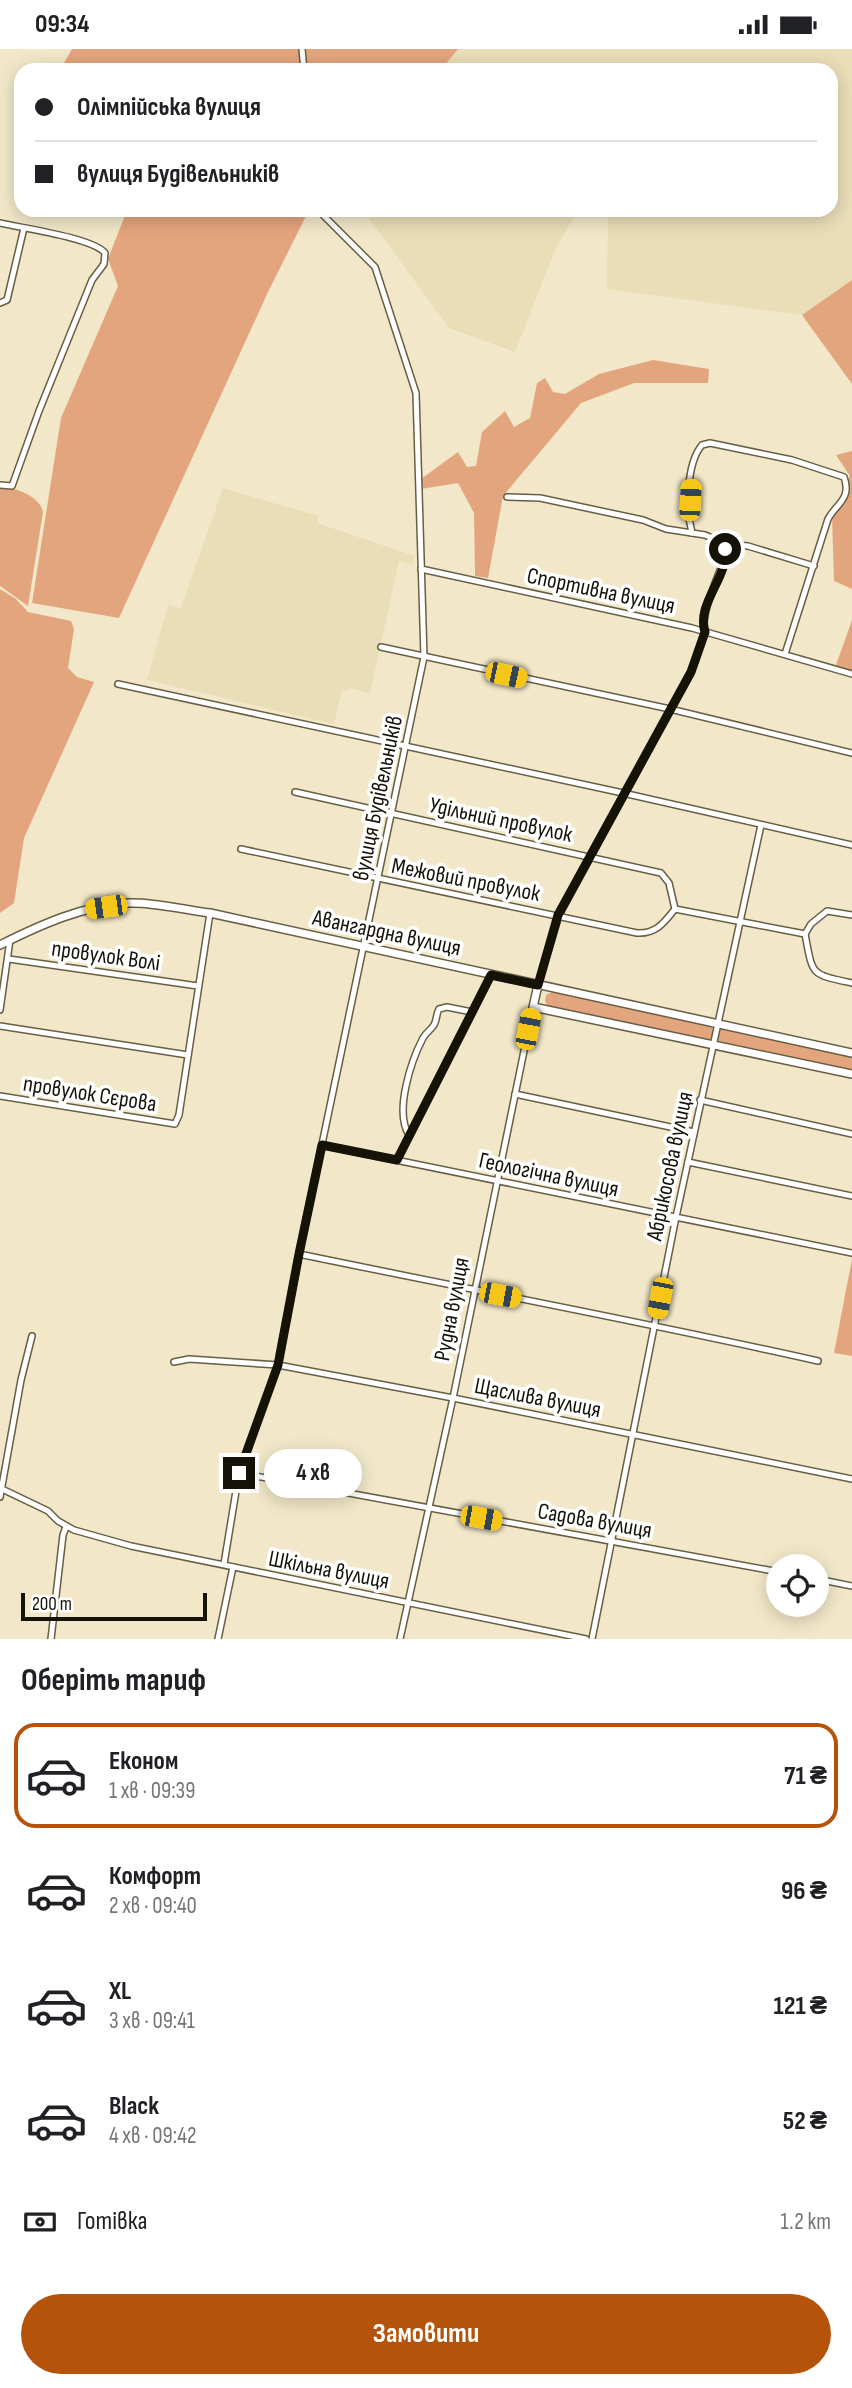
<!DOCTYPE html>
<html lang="uk">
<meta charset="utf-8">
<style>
body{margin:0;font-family:"Sofia Sans Condensed",sans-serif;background:#f2f2f2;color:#202124;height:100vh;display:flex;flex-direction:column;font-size:26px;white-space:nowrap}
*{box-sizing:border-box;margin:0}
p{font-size:23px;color:#757577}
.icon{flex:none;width:38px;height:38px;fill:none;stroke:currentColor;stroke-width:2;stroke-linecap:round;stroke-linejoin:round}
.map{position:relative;height:1590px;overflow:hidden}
.panel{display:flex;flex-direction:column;background:#fff;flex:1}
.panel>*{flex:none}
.banner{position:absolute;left:14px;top:14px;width:824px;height:154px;border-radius:21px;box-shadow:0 4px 18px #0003;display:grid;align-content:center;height:154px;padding:0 21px;background:#fff}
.buttons{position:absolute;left:766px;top:1505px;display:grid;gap:14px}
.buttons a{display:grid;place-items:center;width:63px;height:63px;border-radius:50%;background:#fff;box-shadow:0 4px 18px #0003;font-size:35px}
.scale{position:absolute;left:21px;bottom:18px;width:186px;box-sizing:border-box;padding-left:7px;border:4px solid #151208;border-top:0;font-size:19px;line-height:24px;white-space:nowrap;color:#151208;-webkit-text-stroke:5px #fff;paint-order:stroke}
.end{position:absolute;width:32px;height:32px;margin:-16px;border:9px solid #151208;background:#fff;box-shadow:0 0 0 4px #fff}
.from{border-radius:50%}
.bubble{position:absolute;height:49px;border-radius:24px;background:#fff;box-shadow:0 4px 18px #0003;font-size:23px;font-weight:700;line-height:49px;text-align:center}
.car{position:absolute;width:21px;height:42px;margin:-21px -10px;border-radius:9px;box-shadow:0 0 5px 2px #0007;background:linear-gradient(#f5c518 24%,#345 0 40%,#f5c518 0 76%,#345 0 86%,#f5c518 0)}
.banner b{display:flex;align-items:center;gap:24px;height:66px;font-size:26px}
.banner b+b{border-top:2px solid #e0e0e0}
.banner i{width:18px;height:18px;background:#202124}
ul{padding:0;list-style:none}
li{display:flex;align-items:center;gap:21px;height:105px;margin:0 14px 10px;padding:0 7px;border:4px solid transparent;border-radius:21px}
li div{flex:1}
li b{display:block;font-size:26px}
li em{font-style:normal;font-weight:700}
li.on{border-color:#b45309}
li>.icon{width:63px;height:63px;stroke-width:1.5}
h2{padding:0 21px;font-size:32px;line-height:84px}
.pay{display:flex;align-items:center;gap:18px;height:77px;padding:0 21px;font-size:26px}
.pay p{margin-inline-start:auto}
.action{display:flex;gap:14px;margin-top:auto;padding:14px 21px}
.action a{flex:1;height:80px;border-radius:42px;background:#b45309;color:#fff;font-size:28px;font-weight:700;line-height:80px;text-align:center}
.status{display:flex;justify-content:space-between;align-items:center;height:49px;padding:0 35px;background:#fff;direction:ltr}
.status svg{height:19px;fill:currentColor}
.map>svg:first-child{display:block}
.built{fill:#eadeb8}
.green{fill:#e3a57e}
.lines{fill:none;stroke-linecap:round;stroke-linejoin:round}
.street-casing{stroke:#675e44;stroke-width:8}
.secondary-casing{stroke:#675e44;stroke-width:10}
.street{stroke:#fff;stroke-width:5}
.secondary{stroke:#fff;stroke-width:7}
.route{stroke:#151208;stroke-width:9}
.labels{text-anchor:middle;stroke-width:7;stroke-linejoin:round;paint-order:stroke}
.street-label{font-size:23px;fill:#151208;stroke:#fff}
</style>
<div class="status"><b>09:34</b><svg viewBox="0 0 49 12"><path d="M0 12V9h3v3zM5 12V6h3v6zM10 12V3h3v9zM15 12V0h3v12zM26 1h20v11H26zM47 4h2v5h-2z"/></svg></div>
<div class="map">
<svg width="852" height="1590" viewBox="0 0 852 1590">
<rect width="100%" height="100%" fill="#f2e8c9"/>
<g class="built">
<polygon points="458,0 852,0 852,231 802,266 607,240 608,161 831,161 831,21 441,21"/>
<polygon points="363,161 578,161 556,199 515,303 449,279"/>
<polygon points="223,439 318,467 317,474 415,507 412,515 399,512 370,644 349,639 348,642 342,641 334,675 147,631 168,556 181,559"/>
</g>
<g class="green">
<polygon points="72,0 458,0 441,21 60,21"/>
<polygon points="127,161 309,161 268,243 119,569 32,554 61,369 118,237 108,210"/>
<polygon points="852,231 852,335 802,266"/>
<polygon points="653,311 709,320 708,334 634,334 581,354 503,447 488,529 475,527 474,464 458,434 421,440 421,430 458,403 467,418 476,417 482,383 505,362 514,378 530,369 537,334 545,329 553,343 565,345 599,325"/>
<path d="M852 402V540L834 532 832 468C842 456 852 447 848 430L850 427 836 406Z"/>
<path d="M0 437C15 439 39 446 43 463L28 557 0 537Z"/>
<polygon points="0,540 16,550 28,563 71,572 74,580 68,619 77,628 94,633 24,789 14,854 0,864"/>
<polygon points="852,571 852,621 836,616"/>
<polygon points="552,943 710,976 713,980 712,990 709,992 548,958 545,952 546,946"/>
<polygon points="722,979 852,1007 852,1023 720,995 717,991 719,981"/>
<polygon points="852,1210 852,1307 834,1304"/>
</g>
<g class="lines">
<defs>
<g id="street">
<polyline points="302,0 304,21"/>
<path d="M0 174C21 179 94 189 105 204L104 215 92 231 39 362 12 437 0 436"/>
<polyline points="0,254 7,251 24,179"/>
<polyline points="507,448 540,449 643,471 666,480 705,486 726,495 748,497 814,517"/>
<path d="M692 484C686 461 686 415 702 396L710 394 792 411 844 428C852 450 836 455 828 470L785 605"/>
<polyline points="421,520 692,579 852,625"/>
<polyline points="381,598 670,660 852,704"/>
<polyline points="118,635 623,744 852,796"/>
<polyline points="295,743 661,824 669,834 675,860"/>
<path d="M241 800 637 884C656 885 664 874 675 860"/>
<polyline points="675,860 805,885"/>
<path d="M805 885C813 927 810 925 852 934"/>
<polyline points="805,885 811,875 827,862 852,866"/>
<polyline points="9,910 198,937"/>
<path d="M538 936 559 866 691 623 705 583C699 565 720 525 726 505V495"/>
<polyline points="0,961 10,891"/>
<polyline points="0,977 188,1006"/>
<polyline points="515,1045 694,1083"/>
<polyline points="0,1047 175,1075 179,1066 210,864"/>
<polyline points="700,1051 852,1085"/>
<path d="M409 1086C394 1063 411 1012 423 989 426 983 431 981 434 976 437 971 436 965 439 960L447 958 472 963"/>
<polyline points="322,1096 852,1204"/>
<polyline points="397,1111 491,926"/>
<polyline points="688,1113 852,1147"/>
<path d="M299 1205C472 1241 645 1273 818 1312"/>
<polyline points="174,1313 189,1310 278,1316 453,1349 852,1430"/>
<polyline points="239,1424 779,1523"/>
<polyline points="0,1439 48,1462 58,1472 74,1481 131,1497 586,1590"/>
<polyline points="0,1448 21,1331 32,1287"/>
<polyline points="224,1515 239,1424 278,1316 299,1205 424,608 416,344 375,218 318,161"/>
<polyline points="817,1530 852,1537"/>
<polyline points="51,1590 63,1486 66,1478"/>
<polyline points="218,1590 233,1518"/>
<polyline points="400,1590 453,1349 533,958"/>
<polyline points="592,1590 676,1168 761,776"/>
</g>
<g id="secondary">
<path d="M0 896C40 876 84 856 129 854 155 853 184 861 210 864L852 1004"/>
<polyline points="538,936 533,958 852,1025"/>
</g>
</defs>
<use href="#street" class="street-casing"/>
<use href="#secondary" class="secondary-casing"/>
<use href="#street" class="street"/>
<use href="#secondary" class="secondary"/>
</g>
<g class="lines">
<path class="route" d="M239 1424 278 1316 299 1205 322 1096 397 1111 491 926 538 936 558 866 691 623 705 583C696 554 729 528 725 500"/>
</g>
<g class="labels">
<g class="street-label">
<text transform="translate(601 541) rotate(12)" y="8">Спортивна вулиця</text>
<text transform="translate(377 749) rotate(-78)" y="8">вулиця Будівельників</text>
<text transform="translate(501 770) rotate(12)" y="8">Удільний провулок</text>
<text transform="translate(466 830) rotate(11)" y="8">Межовий провулок</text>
<text transform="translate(387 883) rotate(12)" y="8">Авангардна вулиця</text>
<text transform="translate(106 906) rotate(8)" y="8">провулок Волі</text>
<text transform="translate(90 1044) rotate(9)" y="8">провулок Сєрова</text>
<text transform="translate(669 1117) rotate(-78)" y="8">Абрикосова вулиця</text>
<text transform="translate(549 1125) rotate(12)" y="8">Геологічна вулиця</text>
<text transform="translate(451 1260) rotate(-79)" y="8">Рудна вулиця</text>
<text transform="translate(538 1348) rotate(11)" y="8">Щаслива вулиця</text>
<text transform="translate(595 1471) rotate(10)" y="8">Садова вулиця</text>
<text transform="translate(329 1520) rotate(11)" y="8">Шкільна вулиця</text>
</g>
</g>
</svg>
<div class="buttons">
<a><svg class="icon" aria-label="locate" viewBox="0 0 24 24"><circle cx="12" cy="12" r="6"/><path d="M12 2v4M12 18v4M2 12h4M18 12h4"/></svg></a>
</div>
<div class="scale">200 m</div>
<i class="end from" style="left:725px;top:500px"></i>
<i class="end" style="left:239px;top:1424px"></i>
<div class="bubble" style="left:264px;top:1400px;width:98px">4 хв</div>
<i class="car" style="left:690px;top:451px;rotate:3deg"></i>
<i class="car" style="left:506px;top:626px;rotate:102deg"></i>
<i class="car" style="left:106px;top:858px;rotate:262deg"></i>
<i class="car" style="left:528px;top:980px;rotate:11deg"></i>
<i class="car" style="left:500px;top:1246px;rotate:101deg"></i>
<i class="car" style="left:660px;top:1249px;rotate:191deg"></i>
<i class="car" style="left:481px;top:1469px;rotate:100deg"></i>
<div class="banner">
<b><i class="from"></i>Олімпійська вулиця</b>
<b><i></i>вулиця Будівельників</b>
</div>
</div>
<section class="panel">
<h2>Оберіть тариф</h2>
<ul>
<li class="on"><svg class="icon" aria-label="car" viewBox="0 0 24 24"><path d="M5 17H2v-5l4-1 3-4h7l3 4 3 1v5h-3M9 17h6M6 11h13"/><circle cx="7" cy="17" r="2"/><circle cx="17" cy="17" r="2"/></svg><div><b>Економ</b><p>1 хв · 09:39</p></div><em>71 ₴</em></li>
<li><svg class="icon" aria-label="car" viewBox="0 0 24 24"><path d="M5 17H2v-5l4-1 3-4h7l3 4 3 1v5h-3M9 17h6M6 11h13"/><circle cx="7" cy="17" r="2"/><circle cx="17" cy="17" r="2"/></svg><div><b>Комфорт</b><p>2 хв · 09:40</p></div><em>96 ₴</em></li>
<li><svg class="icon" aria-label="car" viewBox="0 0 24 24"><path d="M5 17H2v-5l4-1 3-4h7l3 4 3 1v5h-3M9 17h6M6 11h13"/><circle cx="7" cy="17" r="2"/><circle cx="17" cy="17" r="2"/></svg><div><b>XL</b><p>3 хв · 09:41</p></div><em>121 ₴</em></li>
<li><svg class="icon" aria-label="car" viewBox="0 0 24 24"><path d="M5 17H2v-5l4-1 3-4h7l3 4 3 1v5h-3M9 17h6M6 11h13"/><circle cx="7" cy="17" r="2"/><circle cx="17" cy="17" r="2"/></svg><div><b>Black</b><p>4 хв · 09:42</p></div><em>52 ₴</em></li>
</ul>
<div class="pay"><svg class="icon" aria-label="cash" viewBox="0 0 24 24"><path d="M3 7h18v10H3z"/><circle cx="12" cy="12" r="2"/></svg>Готівка<p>1.2 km</p></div>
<div class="action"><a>Замовити</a></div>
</section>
